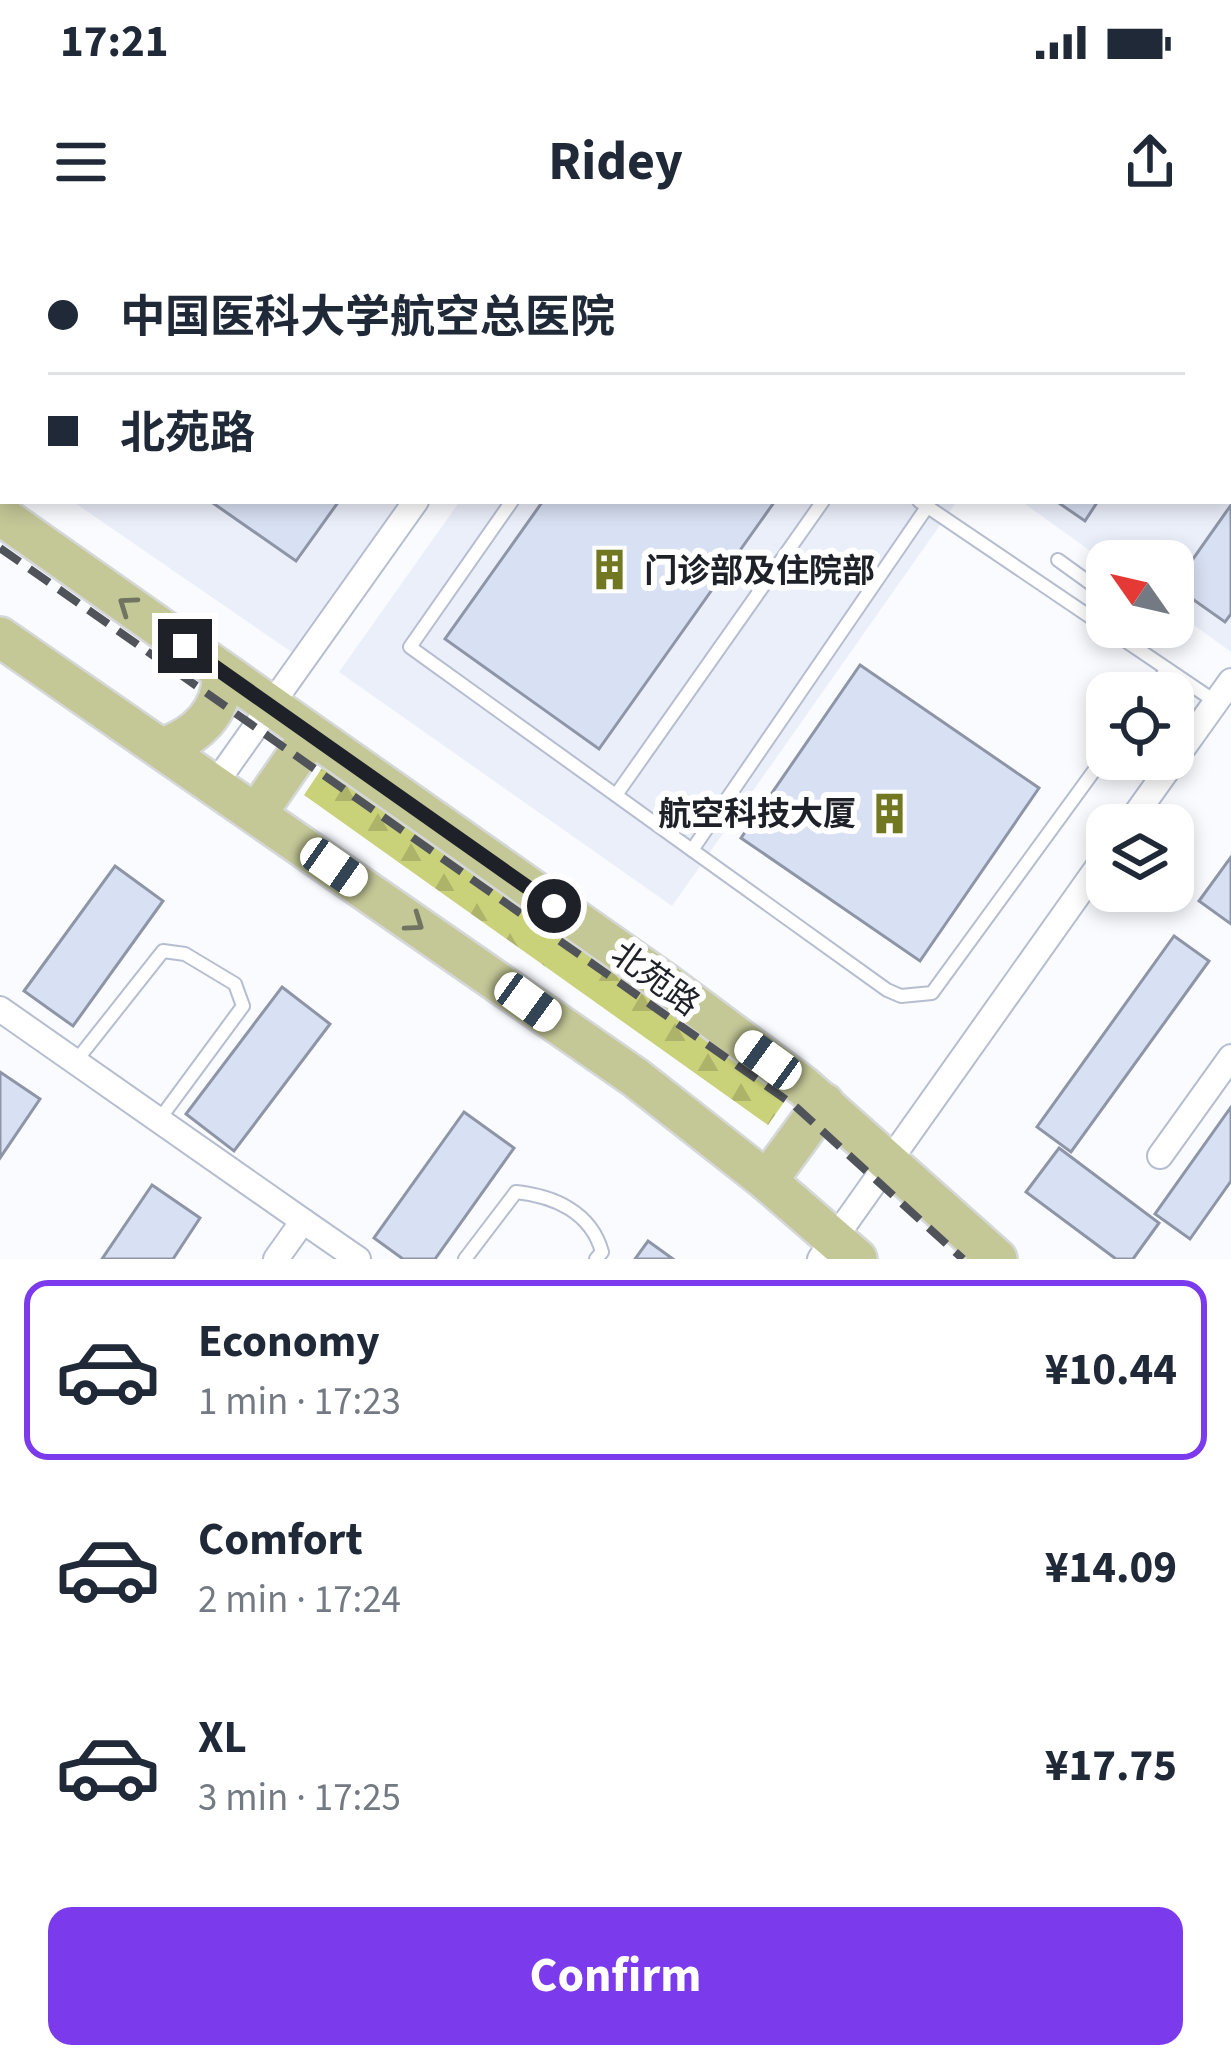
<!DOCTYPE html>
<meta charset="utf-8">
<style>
body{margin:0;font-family:"Source Sans 3","Noto Sans SC",sans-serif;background:#f6f6f7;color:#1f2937;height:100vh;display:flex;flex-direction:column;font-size:45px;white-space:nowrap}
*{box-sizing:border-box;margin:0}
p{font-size:39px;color:#747a83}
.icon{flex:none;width:66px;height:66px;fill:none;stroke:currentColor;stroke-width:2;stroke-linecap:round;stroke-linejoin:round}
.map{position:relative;height:1019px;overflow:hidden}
.side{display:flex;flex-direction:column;background:#fff;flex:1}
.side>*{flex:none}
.banner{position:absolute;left:0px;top:0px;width:1233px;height:264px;box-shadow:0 6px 18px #0003;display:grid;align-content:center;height:264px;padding:0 48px;background:#fff}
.needle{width:78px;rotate:304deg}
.buttons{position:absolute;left:1086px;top:300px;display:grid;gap:24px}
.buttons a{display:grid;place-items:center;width:108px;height:108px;border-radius:24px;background:#fff;box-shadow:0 6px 18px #0003;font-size:60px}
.end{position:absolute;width:54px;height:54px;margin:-27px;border:15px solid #1e2128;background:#fff;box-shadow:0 0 0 6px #fff}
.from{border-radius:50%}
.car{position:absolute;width:36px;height:72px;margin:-36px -18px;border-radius:15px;box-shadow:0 0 9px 3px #0007;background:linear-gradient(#fff 24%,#345 0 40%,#fff 0 76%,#345 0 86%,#fff 0)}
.banner b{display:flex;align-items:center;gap:42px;height:114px;font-size:45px}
.banner b+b{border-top:3px solid #e0e1e3}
.banner i{width:30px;height:30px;background:#1f2937}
ul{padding:21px 0 0;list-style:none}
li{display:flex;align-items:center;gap:36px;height:180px;margin:0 24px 18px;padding:0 24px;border:6px solid transparent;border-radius:24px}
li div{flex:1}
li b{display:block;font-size:45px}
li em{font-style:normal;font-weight:700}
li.on{border-color:#7c3aed}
li>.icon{width:108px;height:108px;stroke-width:1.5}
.primary-button{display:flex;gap:24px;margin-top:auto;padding:24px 48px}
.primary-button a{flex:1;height:138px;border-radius:24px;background:#7c3aed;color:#fff;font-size:48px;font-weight:700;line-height:138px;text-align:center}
.status{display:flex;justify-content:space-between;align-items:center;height:84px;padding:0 60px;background:#fff;direction:ltr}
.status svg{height:33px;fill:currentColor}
header{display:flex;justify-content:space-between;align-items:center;height:156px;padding:0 48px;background:#fff;font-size:54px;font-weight:700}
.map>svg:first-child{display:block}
.built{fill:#ebeffa}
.forest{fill:url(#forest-firs)}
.building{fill:#d8e0f3;stroke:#8e95a7;stroke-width:3}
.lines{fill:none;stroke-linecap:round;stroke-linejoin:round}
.service-casing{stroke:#b6bdd0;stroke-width:16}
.minor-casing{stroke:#b6bdd0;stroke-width:28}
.primary-casing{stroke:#d6d7d8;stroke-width:44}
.service{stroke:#fff;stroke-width:12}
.minor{stroke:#fff;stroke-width:24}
.primary{stroke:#c4c897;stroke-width:39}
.rail{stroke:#505359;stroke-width:8;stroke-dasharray:24 12;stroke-linecap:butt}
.oneway{stroke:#717460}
.route{stroke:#1e2128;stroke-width:15}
.labels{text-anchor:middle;stroke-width:12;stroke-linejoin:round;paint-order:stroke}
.poi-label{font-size:33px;font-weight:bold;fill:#1e2128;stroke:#fff;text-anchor:start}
.street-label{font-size:33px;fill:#1e2128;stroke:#fff}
</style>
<div class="status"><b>17:21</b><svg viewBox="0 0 49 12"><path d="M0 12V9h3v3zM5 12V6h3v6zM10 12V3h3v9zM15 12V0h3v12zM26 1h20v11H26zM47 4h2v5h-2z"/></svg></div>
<header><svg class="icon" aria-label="menu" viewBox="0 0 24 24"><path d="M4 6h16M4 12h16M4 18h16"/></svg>Ridey<svg class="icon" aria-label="share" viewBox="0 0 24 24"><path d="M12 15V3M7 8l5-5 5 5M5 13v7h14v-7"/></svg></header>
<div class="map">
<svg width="1231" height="1019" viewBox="0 0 1231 1019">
<defs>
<pattern id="forest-firs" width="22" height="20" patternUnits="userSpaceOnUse" patternTransform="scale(3)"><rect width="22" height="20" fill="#cad279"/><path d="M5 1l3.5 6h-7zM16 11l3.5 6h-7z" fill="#adb469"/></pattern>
</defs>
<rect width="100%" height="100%" fill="#f9fbff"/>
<g class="built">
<polygon points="54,0 581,0 52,3"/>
<polygon points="658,0 1231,0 1231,412 1173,370 1173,321 1107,323 1021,261 1230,261 1230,3"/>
<polygon points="72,261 399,261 293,413"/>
<polygon points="460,261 957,261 672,666 339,432"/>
</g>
<polygon class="forest" points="322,528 789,855 768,885 304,555"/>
<g class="building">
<polygon points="210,261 339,261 296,321"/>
<polygon points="543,261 775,261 599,509 445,399"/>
<polygon points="1056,261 1098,261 1085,281"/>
<polygon points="1231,265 1231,374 1225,382 1174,346"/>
<polygon points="860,425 1039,548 920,721 741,598"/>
<polygon points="1231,617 1231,684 1199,661"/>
<polygon points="115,626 163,661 73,786 24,751"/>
<polygon points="1174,696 1209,721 1071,912 1037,887"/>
<polygon points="282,747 330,784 234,911 186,874"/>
<polygon points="0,832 40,859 0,918"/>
<polygon points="1231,867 1231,941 1190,999 1155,974"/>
<polygon points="464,872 514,908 435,1019 403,1019 374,998"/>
<polygon points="1059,908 1159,983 1133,1019 1116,1019 1026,952"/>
<polygon points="152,945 200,978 173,1019 102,1019"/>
<polygon points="648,1001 673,1019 635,1019"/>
</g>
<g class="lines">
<defs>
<g id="service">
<polyline points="512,261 410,407 692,610 927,267"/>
<polyline points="919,261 1216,462"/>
<polyline points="1058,320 1094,346 1096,382"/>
<polyline points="1150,453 1167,429"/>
<polyline points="616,555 823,261"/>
<polyline points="692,610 887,750 901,756 932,753 1107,513"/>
<polyline points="76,821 163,711 185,714 235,744 243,766 159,880"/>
<path d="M465 1019 516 952C554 956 591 972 602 1012L596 1019"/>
</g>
<g id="minor">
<polyline points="600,3 602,0"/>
<polyline points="985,3 987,0"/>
<polyline points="215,544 416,261"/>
<polyline points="1128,585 1231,441"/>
<polyline points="0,769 303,981 276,1019"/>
<polyline points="1160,916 1231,817"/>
<polyline points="303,981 358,1019"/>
<polyline points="820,1019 1107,614"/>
</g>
<g id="primary">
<polyline points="0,275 662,741 803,846 997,1019"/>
<polyline points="0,397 636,838 767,941 857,1019"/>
<path d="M162 508C196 497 224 471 222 433"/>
<polyline points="257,573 311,495"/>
<polyline points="767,941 824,863"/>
</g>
</defs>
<use href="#service" class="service-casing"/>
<use href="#minor" class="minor-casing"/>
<use href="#primary" class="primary-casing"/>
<use href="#service" class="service"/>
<use href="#minor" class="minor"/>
<use href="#primary" class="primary"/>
<polyline class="rail" points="0,308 795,866 963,1019"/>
</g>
<defs><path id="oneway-chevron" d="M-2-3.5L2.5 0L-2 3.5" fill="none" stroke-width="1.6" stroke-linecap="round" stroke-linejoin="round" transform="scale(3)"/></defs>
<g class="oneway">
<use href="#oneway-chevron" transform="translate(127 365) rotate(-145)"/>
<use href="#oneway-chevron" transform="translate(415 683) rotate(35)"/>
</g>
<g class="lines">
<polyline class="route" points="185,406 554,666"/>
</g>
<defs>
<symbol id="building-bare" viewBox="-9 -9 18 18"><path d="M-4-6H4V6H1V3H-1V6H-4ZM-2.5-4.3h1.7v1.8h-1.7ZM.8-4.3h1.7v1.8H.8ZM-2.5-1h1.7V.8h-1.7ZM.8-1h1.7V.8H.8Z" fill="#727821" stroke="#fff" stroke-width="2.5" paint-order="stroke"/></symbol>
</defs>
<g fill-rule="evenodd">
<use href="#building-bare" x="580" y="300" width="59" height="59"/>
<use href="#building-bare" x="860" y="544" width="59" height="59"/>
</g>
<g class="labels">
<g class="poi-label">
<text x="644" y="342">门诊部及住院部</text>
<text x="856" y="585" text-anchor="end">航空科技大厦</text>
</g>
<g class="street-label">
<text transform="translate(656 738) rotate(36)" y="12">北苑路</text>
</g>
</g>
</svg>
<div class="buttons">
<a><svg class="needle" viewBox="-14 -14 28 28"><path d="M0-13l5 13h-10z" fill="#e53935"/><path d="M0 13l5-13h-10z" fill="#747a83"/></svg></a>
<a><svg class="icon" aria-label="locate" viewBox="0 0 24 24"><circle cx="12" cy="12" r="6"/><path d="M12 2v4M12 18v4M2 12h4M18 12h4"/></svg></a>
<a><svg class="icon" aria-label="layers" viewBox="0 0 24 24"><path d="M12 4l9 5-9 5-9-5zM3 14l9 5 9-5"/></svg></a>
</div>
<i class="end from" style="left:554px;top:666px"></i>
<i class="end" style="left:185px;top:406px"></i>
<i class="car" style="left:334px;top:627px;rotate:125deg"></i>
<i class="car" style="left:528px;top:762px;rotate:126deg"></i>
<i class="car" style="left:768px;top:820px;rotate:306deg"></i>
<div class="banner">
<b><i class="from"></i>中国医科大学航空总医院</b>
<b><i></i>北苑路</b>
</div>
</div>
<section class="side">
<ul>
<li class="on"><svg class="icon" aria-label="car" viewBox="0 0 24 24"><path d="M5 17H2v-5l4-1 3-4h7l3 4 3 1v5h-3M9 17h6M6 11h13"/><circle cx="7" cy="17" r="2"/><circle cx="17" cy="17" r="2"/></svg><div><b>Economy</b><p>1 min · 17:23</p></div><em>¥10.44</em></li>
<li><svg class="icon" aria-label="car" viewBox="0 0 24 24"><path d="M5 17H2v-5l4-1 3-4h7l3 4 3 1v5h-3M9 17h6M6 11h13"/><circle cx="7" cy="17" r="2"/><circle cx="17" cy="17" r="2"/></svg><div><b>Comfort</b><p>2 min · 17:24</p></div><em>¥14.09</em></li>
<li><svg class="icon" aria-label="car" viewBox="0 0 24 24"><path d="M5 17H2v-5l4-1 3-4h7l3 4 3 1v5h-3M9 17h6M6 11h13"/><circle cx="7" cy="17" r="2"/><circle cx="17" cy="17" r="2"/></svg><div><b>XL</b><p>3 min · 17:25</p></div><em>¥17.75</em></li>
</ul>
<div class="primary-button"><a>Confirm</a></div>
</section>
